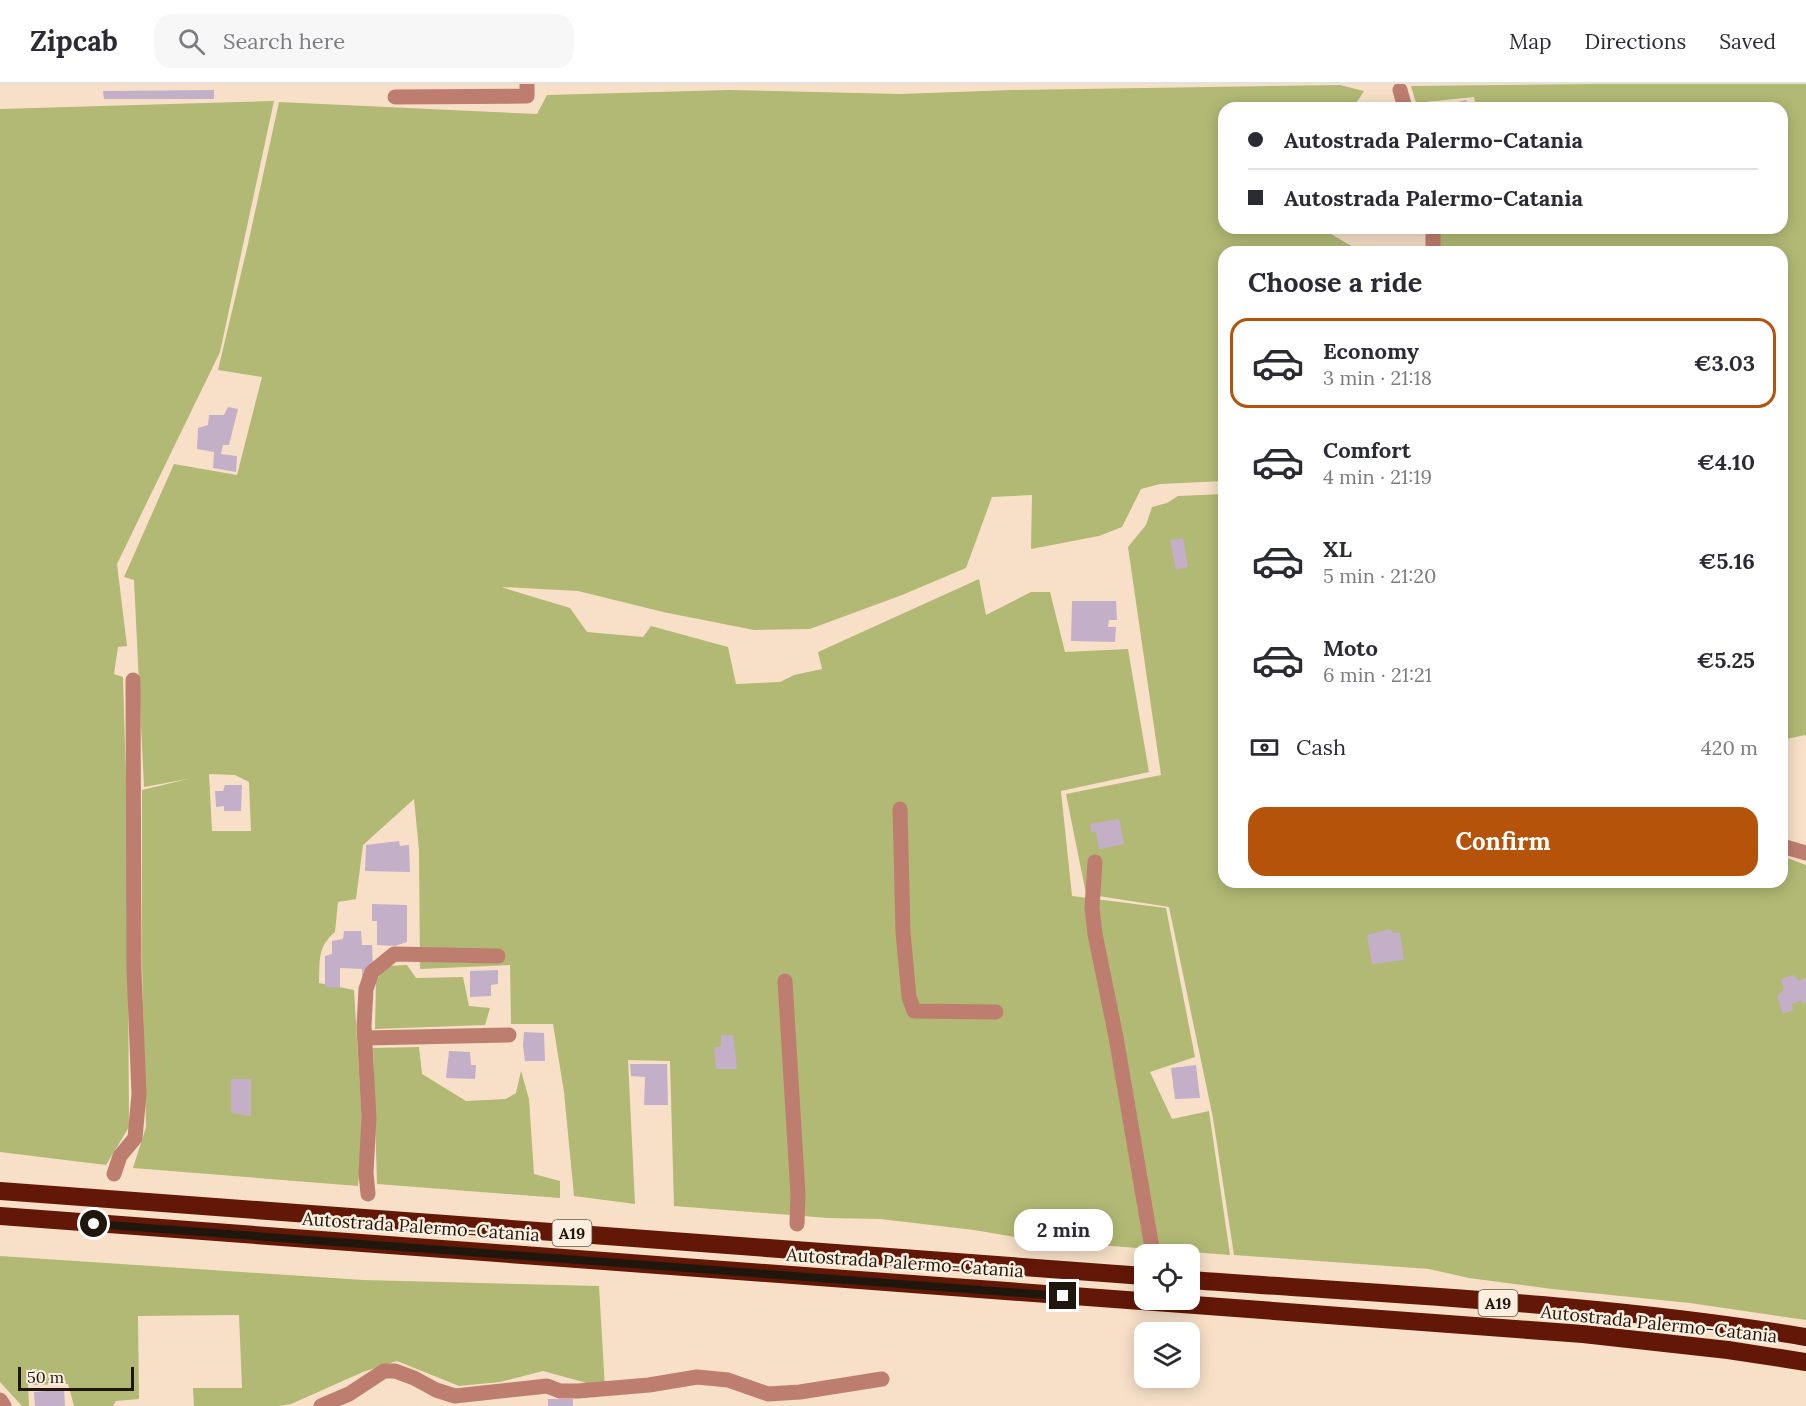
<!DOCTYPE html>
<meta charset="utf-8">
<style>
body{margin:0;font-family:Lora,serif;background:#f7f7f7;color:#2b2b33;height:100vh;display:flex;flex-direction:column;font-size:22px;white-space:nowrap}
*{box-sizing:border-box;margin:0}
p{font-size:20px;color:#7c7c81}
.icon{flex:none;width:33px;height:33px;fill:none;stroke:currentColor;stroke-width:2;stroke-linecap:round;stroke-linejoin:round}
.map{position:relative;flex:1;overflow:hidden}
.drawer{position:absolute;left:1218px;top:162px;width:570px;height:642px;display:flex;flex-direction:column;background:#fff;border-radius:18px;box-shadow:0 3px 15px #0003}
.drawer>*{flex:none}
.banner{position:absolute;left:1218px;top:18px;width:570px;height:132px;border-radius:18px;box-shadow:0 3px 15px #0003;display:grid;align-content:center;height:132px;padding:0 30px;background:#fff}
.tools{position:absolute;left:1134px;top:1160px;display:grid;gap:12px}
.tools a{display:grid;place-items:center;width:66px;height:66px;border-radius:12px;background:#fff;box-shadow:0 3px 15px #0003;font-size:30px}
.scale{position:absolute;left:18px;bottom:15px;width:116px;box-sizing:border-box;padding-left:6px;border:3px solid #1f170e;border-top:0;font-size:16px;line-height:21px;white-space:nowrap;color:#1f170e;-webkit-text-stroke:4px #fdefe0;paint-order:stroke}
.end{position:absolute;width:27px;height:27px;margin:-14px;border:8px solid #1f170e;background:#fff;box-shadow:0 0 0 3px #fff}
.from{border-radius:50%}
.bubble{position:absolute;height:42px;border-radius:18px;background:#fff;box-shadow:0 3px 15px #0003;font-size:20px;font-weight:700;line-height:42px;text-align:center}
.banner b{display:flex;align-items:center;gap:21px;height:57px;font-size:22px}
.banner b+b{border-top:2px solid #e1e1e2}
.banner i{width:15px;height:15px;background:#2b2b33}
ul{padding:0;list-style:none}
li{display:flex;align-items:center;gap:18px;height:90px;margin:0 12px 9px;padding:0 18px;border:3px solid transparent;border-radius:18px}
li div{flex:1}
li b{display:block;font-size:22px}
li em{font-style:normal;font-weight:700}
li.selected{border-color:#b45309}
li>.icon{width:54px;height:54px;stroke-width:1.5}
h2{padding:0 30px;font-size:27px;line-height:72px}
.pay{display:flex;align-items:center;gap:15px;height:66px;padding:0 30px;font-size:22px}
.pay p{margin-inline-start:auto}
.cta{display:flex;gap:12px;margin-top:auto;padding:12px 30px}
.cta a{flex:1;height:69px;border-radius:18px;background:#b45309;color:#fff;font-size:24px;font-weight:700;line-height:69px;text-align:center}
header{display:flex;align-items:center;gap:36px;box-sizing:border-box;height:84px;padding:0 30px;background:#fff;border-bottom:2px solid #e1e1e2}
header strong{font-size:28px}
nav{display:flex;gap:33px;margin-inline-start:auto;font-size:21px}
.search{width:420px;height:54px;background:#f7f7f7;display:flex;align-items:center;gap:15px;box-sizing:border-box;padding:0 21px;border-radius:18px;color:#7c7c81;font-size:22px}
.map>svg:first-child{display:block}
.green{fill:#b2b974;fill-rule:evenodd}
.building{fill:#c4afc8}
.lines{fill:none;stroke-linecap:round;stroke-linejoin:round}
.minor{stroke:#be7e6f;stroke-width:15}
.highway{stroke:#631706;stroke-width:18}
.route{stroke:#1f170e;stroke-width:8}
.labels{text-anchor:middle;stroke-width:5;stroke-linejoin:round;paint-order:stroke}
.shield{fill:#fdefe0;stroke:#62584d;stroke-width:1.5}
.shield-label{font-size:16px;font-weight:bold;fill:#1f170e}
.street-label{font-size:18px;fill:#1f170e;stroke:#fdefe0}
</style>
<header>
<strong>Zipcab</strong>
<div class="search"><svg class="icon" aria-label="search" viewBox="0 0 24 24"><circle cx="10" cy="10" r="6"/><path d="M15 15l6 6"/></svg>Search here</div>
<nav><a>Map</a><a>Directions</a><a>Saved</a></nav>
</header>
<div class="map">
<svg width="1806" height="1322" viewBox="0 0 1806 1322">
<rect width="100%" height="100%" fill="#f7e0c7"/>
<g class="green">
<polygon points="1601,0 1806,0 1806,653 1805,651 1782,656 1782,168 1440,168 1437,144 1782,144 1782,24 1476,24 1474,13 1416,19 1411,2"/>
<path d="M1340 1 1364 7 1353 24H1224V144H1321L1353 163 1356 168H1224V397L1160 400 1141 405 1122 443 1099 452 1031 465 1032 411 992 413 966 484 902 511 810 545 754 546 663 528 578 507 501 503 570 524 587 548 643 553 651 542 728 563 736 600 780 598 794 591 822 585 818 568 979 495 986 531 1031 508H1050L1065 568 1128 565 1149 688 1061 707 1072 812 1166 824 1195 973 1150 988 1172 1035 1209 1027 1230 1171 1032 1156 974 1146 880 1135 828 1134 674 1122 670 977 628 976 635 1120 574 1112 564 1008 553 940H511L510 881 420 885 419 766 414 715 363 761 356 815 338 818 335 848C317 863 320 877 319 899L354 906 363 1055 358 1102 133 1084 146 1043 142 879V706L188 695 144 703 134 496 124 493 174 380 237 391 262 293 218 286 248 160 279 18 537 30 547 11 729 6 900 10 1012 6ZM209 690 235 691 249 698 251 747H212Z"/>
<polygon points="274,17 220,268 117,480 127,562 118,563 114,590 123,593 127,728 129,1043 106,1081 0,1068 0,25"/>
<polygon points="1224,410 1224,798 1782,798 1782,772 1806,781 1806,1236 1690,1219 1552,1205 1469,1194 1429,1185 1234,1171 1213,1034 1169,823 1086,810 1066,710 1161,691 1128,463 1146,441 1152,423 1167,419 1178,412"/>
<polygon points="407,881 416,894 463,893 469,922 490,924 485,941 375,945 376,897 386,882"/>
<polygon points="419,963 422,990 466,1017 506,1015 516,1009 521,987 529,1015 534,1090 560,1097 560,1114 377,1100 373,964"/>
<polygon points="0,1172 363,1196 599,1202 605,1304 543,1287 500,1298 459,1302 397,1277 363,1288 291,1320 279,1322 194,1322 193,1304 242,1304 239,1231 138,1232 139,1315 116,1317 113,1322 74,1322 68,1300 28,1301 29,1322 22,1322 0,1298"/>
</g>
<g class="building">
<polygon points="214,6 214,15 104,15 103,7"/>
<polygon points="1466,16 1469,24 1438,24 1438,23"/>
<polygon points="228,323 238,325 229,361 223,361 221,370 237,372 236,388 213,384 214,368 197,365 198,344 208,341 209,331 224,331"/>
<polygon points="1183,454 1188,483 1176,486 1170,456"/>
<polygon points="1072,517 1116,517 1117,536 1109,536 1108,543 1116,543 1115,558 1071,557"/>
<polygon points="225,701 242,701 241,727 224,727 224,722 216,723 215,707 223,707"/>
<polygon points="1119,735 1124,760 1099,765 1096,748 1091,748 1090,740"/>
<polygon points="399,757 400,762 409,761 410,788 365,787 366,761"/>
<polygon points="372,820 407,821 407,858 395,862 377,861 377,837 372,837"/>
<polygon points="1390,845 1393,849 1400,848 1404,876 1372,880 1367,851"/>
<polygon points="344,847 361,847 362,861 372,861 373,885 362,893 362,885 340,884 340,904 325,903 325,872 332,870 332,857 343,855"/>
<polygon points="498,886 498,900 491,901 491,912 470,913 470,887"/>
<polygon points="1794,891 1799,897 1806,893 1806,919 1803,920 1801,916 1792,920 1793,926 1783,930 1777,912 1784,906 1781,895"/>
<polygon points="524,948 544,949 545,977 525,977 523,962"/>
<polygon points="721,951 733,951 737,985 716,985 714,964 721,962"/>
<polygon points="449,967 470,968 471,981 476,981 475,995 446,994"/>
<polygon points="630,980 667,980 668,1021 644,1021 645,993 631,992"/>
<polygon points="1196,981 1200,1014 1175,1015 1171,984"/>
<polygon points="231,995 251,995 251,1032 231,1029"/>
<polygon points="64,1305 65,1322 35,1322 34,1308"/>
<rect x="548" y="1315" width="25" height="7"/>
</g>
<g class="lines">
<g class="minor">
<polyline points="1400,6 1405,24"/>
<polyline points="395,13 527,12 527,0"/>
<polyline points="1433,144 1433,168"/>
<polyline points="900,725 903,848 909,913 914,927 996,928"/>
<polyline points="1782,762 1806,769"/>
<polyline points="1095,778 1092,824 1095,850 1116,953 1153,1170"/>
<polyline points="785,897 798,1110 797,1140"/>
<polyline points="365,954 509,951"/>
<polyline points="114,1090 120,1072 135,1054 139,1010 134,885 133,596"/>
<polyline points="368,1110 366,1089 369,1034 364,942 366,905 372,888 394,870 498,872"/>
<polyline points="0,1316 4,1322"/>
<polyline points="321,1322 349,1310 384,1287 395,1287 414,1294 436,1306 455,1312 547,1302 560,1307 578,1307 649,1301 697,1293 728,1296 768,1310 800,1308 882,1295"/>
</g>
<g class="highway">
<polyline points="0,1107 1144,1192"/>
<polyline points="0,1132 1583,1250 1728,1266 1806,1278"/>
<path d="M1190 1196C1395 1211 1602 1219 1806 1253"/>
</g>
</g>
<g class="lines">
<polyline class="route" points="94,1140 1063,1212"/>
</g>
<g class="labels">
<g class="shield">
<rect x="552.5" y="1136" width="39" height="26" rx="4.5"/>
<rect x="1478.5" y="1206" width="39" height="26" rx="4.5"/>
</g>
<g class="shield-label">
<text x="572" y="1155">A19</text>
<text x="1498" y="1225">A19</text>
</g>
<g class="street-label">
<text transform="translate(421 1143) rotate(4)" y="6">Autostrada Palermo-Catania</text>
<text transform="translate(905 1179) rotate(4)" y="6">Autostrada Palermo-Catania</text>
<text transform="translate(1659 1240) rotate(6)" y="6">Autostrada Palermo-Catania</text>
</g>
</g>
</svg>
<div class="tools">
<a><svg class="icon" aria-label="locate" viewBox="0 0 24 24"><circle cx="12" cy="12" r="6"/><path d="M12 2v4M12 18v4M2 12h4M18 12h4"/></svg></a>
<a><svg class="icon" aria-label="layers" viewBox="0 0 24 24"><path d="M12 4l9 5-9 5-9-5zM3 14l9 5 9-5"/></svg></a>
</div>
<div class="scale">50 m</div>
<i class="end from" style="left:94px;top:1140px"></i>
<i class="end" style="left:1063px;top:1212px"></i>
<div class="bubble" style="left:1014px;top:1125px;width:99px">2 min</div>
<div class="banner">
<b><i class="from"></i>Autostrada Palermo-Catania</b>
<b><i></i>Autostrada Palermo-Catania</b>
</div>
<section class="drawer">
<h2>Choose a ride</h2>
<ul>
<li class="selected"><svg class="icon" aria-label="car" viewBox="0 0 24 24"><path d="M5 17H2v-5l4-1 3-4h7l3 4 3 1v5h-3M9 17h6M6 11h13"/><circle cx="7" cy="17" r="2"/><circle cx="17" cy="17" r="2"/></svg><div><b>Economy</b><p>3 min · 21:18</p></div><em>€3.03</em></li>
<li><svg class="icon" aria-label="car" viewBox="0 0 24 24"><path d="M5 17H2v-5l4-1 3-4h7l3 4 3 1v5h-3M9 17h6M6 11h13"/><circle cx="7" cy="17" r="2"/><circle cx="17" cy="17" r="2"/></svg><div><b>Comfort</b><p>4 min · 21:19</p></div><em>€4.10</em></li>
<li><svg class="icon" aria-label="car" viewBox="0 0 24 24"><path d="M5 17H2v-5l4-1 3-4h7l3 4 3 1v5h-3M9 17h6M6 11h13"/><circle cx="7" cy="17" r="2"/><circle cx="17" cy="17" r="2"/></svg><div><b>XL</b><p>5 min · 21:20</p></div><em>€5.16</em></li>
<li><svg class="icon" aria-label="car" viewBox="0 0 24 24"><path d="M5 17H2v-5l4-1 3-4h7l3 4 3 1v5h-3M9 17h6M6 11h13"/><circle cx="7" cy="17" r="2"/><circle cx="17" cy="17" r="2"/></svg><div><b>Moto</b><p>6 min · 21:21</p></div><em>€5.25</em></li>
</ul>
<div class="pay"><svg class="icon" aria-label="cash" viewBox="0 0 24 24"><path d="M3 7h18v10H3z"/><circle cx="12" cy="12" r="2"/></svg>Cash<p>420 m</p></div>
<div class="cta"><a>Confirm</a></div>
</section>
</div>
